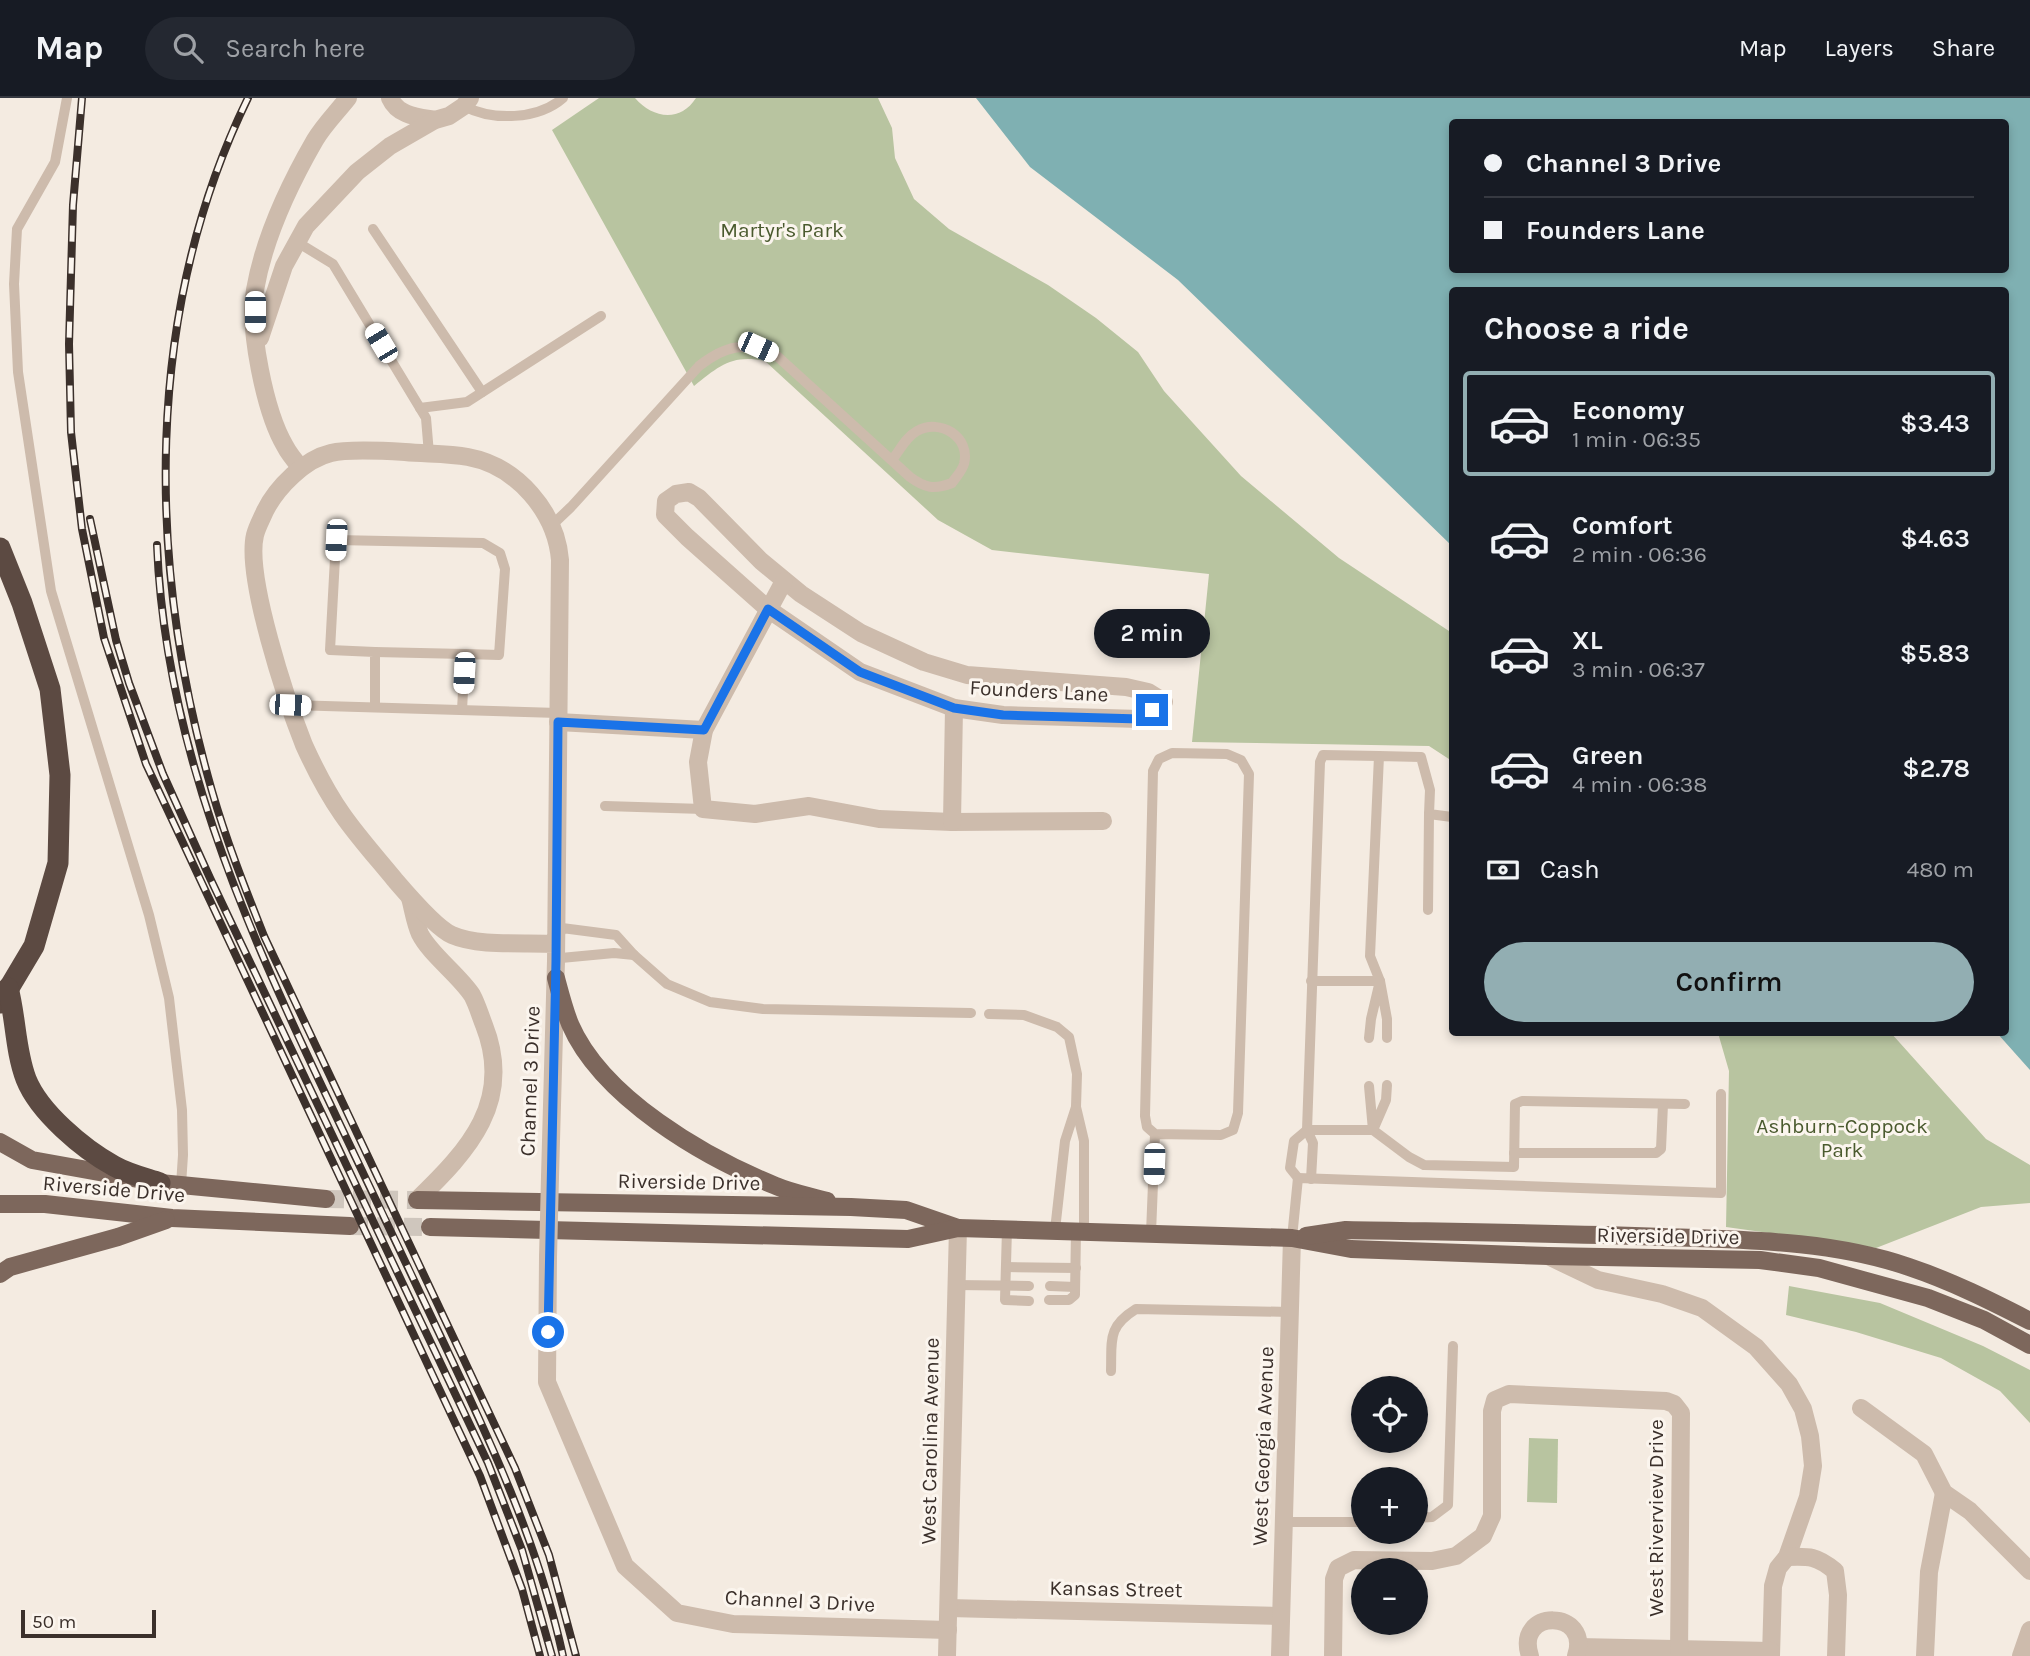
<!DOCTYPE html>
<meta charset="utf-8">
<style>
body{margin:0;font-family:Karla,sans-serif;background:#242831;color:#f1f3f6;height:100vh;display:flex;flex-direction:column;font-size:26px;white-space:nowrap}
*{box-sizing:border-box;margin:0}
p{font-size:23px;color:#9ea1a6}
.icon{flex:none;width:38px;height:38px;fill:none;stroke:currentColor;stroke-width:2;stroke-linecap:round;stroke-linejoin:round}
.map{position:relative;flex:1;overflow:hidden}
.details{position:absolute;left:1449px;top:189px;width:560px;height:749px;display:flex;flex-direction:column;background:#171b24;border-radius:7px;box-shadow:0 4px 10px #0003}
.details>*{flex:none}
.hud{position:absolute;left:1449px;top:21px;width:560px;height:154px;border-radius:7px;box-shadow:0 4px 10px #0003;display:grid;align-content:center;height:154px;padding:0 35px;background:#171b24}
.tools{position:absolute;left:1351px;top:1278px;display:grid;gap:14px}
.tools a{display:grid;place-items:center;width:77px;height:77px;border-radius:50%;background:#171b24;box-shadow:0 4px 10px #0003;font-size:35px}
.scale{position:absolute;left:21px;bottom:18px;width:135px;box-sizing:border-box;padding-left:7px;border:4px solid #3b302b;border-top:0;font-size:19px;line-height:24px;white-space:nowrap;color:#3b302b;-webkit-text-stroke:5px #fbf5ee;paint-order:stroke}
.end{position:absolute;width:32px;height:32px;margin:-16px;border:9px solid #1a73e8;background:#fff;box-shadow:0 0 0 4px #fff}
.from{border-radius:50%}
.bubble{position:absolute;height:49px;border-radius:24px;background:#171b24;box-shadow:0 4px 10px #0003;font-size:23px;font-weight:600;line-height:49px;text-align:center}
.car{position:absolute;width:21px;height:42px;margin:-21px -10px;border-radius:9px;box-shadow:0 0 5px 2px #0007;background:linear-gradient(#fff 24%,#345 0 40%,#fff 0 76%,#345 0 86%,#fff 0)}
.hud b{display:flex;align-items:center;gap:24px;height:66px;font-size:26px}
.hud b+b{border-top:2px solid #363941}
.hud i{width:18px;height:18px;background:#f1f3f6}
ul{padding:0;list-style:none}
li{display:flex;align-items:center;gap:21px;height:105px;margin:0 14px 10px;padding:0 21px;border:4px solid transparent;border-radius:7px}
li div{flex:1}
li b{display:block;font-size:26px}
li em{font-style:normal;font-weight:600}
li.on{border-color:#92aeb2}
li>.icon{width:63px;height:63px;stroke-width:1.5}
h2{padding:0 35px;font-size:32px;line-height:84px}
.pay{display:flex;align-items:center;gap:18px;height:77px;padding:0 35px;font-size:26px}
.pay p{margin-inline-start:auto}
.button{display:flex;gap:14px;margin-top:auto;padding:14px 35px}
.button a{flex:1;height:80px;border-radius:42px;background:#92aeb2;color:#111;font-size:28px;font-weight:600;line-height:80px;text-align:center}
header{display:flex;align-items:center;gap:42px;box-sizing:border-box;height:98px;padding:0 35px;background:#171b24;border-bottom:2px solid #363941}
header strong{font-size:33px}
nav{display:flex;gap:38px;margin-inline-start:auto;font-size:24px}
.search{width:490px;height:63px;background:#242831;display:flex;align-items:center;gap:18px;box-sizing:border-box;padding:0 24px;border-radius:38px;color:#9ea1a6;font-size:26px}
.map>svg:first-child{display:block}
.green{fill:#b8c4a0}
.water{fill:#7fb0b2;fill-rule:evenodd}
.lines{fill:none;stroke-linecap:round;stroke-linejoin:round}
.primary-tunnel{stroke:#cfc6bd;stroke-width:18;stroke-dasharray:18 9;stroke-linecap:butt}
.service{stroke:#cdbbac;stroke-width:10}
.minor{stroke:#cdbbac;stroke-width:18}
.primary{stroke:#7d675c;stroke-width:18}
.motorway{stroke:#5c4a42;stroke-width:21}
.rail-casing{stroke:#3b302b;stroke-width:8}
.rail{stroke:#fbf5ee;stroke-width:5;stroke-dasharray:16;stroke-linecap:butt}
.minor-bridge{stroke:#cdbbac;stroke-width:18}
.route{stroke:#1a73e8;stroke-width:9}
.labels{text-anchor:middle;stroke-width:6;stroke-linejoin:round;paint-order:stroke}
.park-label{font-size:21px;fill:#4a5a2e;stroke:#fbf5ee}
.street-label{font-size:21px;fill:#3b302b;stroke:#fbf5ee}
</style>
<header>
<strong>Map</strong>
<div class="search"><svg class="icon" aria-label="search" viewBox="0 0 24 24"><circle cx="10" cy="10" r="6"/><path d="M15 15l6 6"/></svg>Search here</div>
<nav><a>Map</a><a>Layers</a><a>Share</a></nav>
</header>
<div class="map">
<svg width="2030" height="1558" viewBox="0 0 2030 1558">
<rect width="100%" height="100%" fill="#f4ebe1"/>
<g class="green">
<path d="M599 0H635C652 20 680 25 696 0H878L892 30 895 60 914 101 949 131 1048 187 1096 220 1138 254 1164 293 1241 378 1339 460 1452 535V663L1429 648 1192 644 1209 476 992 452 938 422 765 263C732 256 719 268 694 288L552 32Z"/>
<polygon points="1718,935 1891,935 1986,1041 2030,1067 2030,1105 1981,1109 1876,1150 1726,1129 1729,973"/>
<polygon points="1789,1188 1880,1205 1983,1248 2030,1272 2030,1325 2000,1293 1941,1260 1856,1234 1786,1217"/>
<polygon points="1529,1340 1558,1341 1557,1405 1527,1404"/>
</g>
<path class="water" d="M976 0H2030V972L1997 935 2006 934V192H1452V448L1178 182 1030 69ZM1452 24H2006V172H1452Z"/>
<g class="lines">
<g class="primary-tunnel">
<polyline points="326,1101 417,1102"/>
<polyline points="350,1128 430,1129"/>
</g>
<g class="service">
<polyline points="67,0 55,64 17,131 14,186 18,274 51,493 149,817 169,900 182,1012 183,1057 181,1087"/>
<path d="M464 8C492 23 538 22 563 0"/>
<polyline points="373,131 482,294"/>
<polyline points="297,144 333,166 426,320 429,356"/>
<polyline points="420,310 467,304 601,218"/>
<path d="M552 427 571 409 699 268C726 247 745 243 777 258L910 379C925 390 934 392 952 385 956 379 962 373 964 366 971 339 940 320 917 333 906 339 900 352 892 362"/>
<polyline points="375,554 465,556"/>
<polyline points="291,607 558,615"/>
<polyline points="375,609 375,554 330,552 336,442 483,445 500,455 505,471 499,557 465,556 462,612"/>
<polyline points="1379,658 1323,657 1320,664 1307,1032 1373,1032 1409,1059 1424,1067 1514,1069 1515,1006 1522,1003 1685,1006"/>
<polyline points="605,708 703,711"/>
<polyline points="1428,812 1429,716"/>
<polyline points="559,839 562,830 616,837 634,857 667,886 710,904 763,911 971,915"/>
<polyline points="559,853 561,860 614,855 634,857"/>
<polyline points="1311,883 1380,883 1370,858 1379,658 1421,659 1430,692 1429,716 1452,719"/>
<polyline points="989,916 1024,917 1057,929 1069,939 1077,976 1076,1009 1084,1043 1084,1133"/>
<polyline points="1369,940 1371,921 1380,883 1387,921 1387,940"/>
<polyline points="1369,988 1373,1032 1386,1002 1387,987"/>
<polyline points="1514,1055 1656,1055 1661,1051 1663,1006"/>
<polyline points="1298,1080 1290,1070 1294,1043 1307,1032 1313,1045 1311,1081"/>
<polyline points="1007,1131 1005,1202 1029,1203"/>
<polyline points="1055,1132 1065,1043 1076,1009"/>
<polyline points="1151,1135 1155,1036 1221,1037 1233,1032 1238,1015 1249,676 1241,662 1227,656 1172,655 1159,661 1153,673 1145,1018 1147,1029 1155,1036"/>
<polyline points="1292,1140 1298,1080 1721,1095 1721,996"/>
<polyline points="1006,1169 1076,1170"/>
<polyline points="956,1187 1029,1188"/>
<polyline points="1050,1188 1075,1189"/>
<polyline points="1049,1202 1069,1202 1075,1197 1076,1133"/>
<path d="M1111 1273C1112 1242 1107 1229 1136 1211L1290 1214"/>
<polyline points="1416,1420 1432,1419 1448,1407 1453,1248"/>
<polyline points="1283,1424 1363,1424"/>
</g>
<g class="minor">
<path d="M390 0C398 18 418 19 435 22"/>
<polyline points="260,240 284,168 306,128 357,74 390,48 435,22 449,18 464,8 470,0"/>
<path d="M301 370C295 363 289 356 285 348 265 314 248 230 255 192 264 140 289 87 315 42 324 27 337 14 348 0"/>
<polygon points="689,394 699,400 761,463 801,496 861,535 924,564 967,577 1126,589 1148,594 1164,604 1140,621 1003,617 954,610 860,574 768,511 687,439 665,417 666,403 676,396"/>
<polyline points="784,483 704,632 698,664 703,711 755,716 809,708 879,721 952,724 1103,723"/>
<polyline points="558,624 704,632"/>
<polyline points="952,724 954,610"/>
<path d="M410 800C413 811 415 825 420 836 430 856 459 877 472 897 477 906 480 917 484 927 514 1003 469 1052 417 1102"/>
<path d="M550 1079 556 863 560 462C556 414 517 368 468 359 448 355 426 356 405 354 388 353 347 351 331 355 305 361 277 389 265 413 262 420 257 429 255 437 245 479 287 604 304 647 314 669 328 696 342 716 358 739 377 760 395 782 407 796 436 830 452 837 479 849 526 844 556 846"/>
<polyline points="1548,1158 1598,1182 1662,1196 1702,1210 1756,1249 1789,1286 1803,1311 1810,1338 1813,1368 1808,1399 1787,1459 1778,1470 1773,1488 1771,1558"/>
<polyline points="548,1159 547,1284 625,1468 677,1515 733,1526 948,1532"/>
<polyline points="1861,1310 1924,1356 1944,1395 1970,1413 2030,1473"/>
<path d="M1787 1459C1809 1458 1817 1458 1835 1473L1838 1497 1836 1558"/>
<polyline points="949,1510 1281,1518"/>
<polyline points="1578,1549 1771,1553"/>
<polyline points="947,1558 958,1130"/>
<polyline points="1280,1558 1292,1140"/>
<polyline points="1333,1558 1334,1481 1338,1470 1354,1462 1432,1463 1456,1458 1483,1438 1492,1418 1492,1313 1495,1302 1509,1296 1666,1303 1674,1306 1681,1315 1679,1558"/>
<path d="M1530 1558C1514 1510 1592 1511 1576 1558"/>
<polyline points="1925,1558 1929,1474 1944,1395"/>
<polyline points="2021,1558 2030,1532"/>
</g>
<g class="primary">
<path d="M556 880C560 895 564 911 570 926 602 1000 704 1059 776 1088 792 1095 810 1098 827 1103"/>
<polyline points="0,1044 32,1062 160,1085 326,1101"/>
<polyline points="417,1102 851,1109 906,1112 958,1130"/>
<polyline points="0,1106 45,1106 172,1120 350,1128"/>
<polyline points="430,1129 908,1141 958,1130 1292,1140 1351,1151 1548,1158 1760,1162 1819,1170 1928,1200 1984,1222 2030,1247"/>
<path d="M1306 1138 1346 1132C1452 1134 1558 1135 1663 1139 1745 1142 1831 1142 1909 1169 1951 1183 1991 1203 2030 1223"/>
<polyline points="0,1176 10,1169 118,1139 166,1122"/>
</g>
<g class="motorway">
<polyline points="0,450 22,505 50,591 60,677 58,765 34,848 0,905"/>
<path d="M8 890C16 920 15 952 26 981 39 1014 83 1051 114 1068 128 1076 145 1080 160 1085"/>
</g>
<defs>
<g id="rail">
<polyline points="82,0 73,107 69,246 71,334 82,431 104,540 146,666 480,1378 522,1491 540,1558"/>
<path d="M248 0C143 215 147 467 212 693 226 742 245 790 264 838L515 1370 549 1457 576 1558"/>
<polyline points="90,421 116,542 129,585 163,676 210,780 488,1365 522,1452 552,1558"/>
<path d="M157 447C165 644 243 822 326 997 364 1077 402 1156 439 1235 489 1340 538 1444 563 1558"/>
</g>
</defs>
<use href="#rail" class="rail-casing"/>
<use href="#rail" class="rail"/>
<polyline class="minor-bridge" points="548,1159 550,1079"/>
</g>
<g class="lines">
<polyline class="route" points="548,1234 556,863 558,624 704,632 768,511 860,574 954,610 1003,617 1140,621 1152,612"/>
</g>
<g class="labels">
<g class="park-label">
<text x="782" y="139">Martyr's Park</text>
<text x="1842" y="1035">Ashburn-Coppock<tspan x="1842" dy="24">Park</tspan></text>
</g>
<g class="street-label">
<text transform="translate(1039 593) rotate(3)" y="7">Founders Lane</text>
<text transform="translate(530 983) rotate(-88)" y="7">Channel 3 Drive</text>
<text transform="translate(689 1084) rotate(1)" y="7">Riverside Drive</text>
<text transform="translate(114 1091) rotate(5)" y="7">Riverside Drive</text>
<text transform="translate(1668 1138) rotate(1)" y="7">Riverside Drive</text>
<text transform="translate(930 1343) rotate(-89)" y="7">West Carolina Avenue</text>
<text transform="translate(1263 1348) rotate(-88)" y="7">West Georgia Avenue</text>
<text transform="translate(1656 1420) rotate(-90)" y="7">West Riverview Drive</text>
<text transform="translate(1116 1491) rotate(1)" y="7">Kansas Street</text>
<text transform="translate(800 1503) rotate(3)" y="7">Channel 3 Drive</text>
</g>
</g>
</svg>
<div class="tools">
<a><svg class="icon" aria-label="locate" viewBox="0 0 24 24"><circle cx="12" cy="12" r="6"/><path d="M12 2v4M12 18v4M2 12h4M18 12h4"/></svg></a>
<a>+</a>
<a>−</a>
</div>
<div class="scale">50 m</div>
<i class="end from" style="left:548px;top:1234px"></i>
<i class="end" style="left:1152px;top:612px"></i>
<div class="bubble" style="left:1094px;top:511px;width:116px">2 min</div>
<i class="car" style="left:255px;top:214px;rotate:180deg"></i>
<i class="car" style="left:381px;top:245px;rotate:329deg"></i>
<i class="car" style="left:758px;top:249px;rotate:114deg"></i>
<i class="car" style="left:336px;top:442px;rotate:183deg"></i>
<i class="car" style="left:464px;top:575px;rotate:183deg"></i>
<i class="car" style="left:290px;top:607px;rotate:92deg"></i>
<i class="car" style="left:1154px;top:1066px;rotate:182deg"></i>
<div class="hud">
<b><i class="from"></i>Channel 3 Drive</b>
<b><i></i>Founders Lane</b>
</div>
<section class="details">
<h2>Choose a ride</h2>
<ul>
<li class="on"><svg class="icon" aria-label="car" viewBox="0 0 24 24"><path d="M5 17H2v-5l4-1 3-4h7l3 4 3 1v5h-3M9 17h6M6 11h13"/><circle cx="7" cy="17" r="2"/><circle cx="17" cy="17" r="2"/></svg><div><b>Economy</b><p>1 min · 06:35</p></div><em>$3.43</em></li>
<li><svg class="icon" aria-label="car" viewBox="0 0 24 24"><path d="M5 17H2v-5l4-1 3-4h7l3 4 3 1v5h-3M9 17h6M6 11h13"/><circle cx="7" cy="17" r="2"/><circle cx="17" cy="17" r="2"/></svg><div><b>Comfort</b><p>2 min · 06:36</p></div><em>$4.63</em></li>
<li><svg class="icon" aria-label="car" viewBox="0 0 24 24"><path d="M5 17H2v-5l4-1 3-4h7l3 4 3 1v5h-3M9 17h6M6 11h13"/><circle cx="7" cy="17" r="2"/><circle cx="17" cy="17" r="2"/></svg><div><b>XL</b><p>3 min · 06:37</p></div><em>$5.83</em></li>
<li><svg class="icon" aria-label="car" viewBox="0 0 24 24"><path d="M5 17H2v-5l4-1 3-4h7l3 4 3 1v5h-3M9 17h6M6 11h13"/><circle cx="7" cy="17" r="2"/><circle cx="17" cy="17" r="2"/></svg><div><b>Green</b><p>4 min · 06:38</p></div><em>$2.78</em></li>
</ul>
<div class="pay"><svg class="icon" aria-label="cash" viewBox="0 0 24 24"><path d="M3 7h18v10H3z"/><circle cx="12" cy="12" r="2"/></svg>Cash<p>480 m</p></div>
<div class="button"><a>Confirm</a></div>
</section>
</div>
